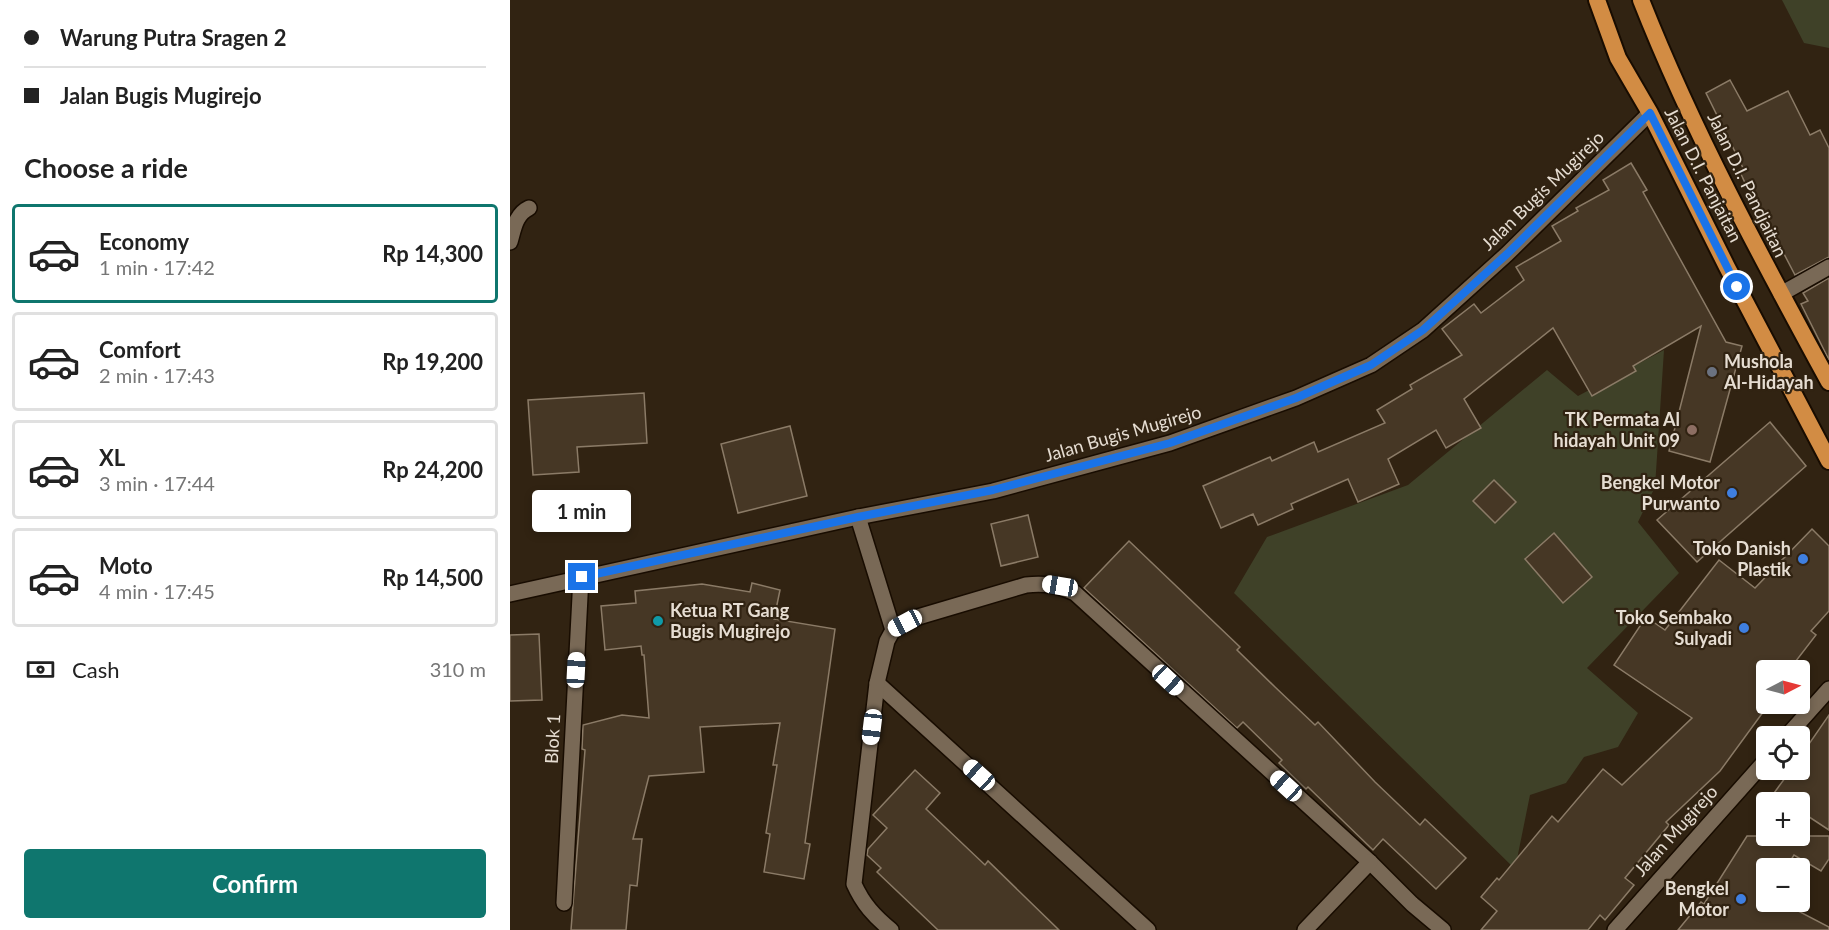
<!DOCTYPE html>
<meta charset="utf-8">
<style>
body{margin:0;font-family:Lato,sans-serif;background:#f6f6f6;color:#222;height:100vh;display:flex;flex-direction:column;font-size:22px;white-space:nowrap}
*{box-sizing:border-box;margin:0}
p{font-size:20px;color:#767676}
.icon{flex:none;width:33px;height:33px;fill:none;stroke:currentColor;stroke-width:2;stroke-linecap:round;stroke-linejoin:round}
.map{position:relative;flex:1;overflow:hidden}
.side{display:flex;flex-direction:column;background:#fff;width:510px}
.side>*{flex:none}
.guide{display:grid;align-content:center;height:132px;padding:0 24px;background:#fff}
.needle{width:39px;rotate:84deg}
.tools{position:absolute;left:1246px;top:660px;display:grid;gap:12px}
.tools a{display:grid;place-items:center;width:54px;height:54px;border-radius:6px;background:#fff;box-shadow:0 3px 9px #0003;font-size:30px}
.end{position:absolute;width:27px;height:27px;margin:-14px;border:8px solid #1a73e8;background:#fff;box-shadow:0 0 0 3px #fff}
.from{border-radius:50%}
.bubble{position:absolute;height:42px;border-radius:6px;background:#fff;box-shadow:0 3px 9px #0003;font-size:20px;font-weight:700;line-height:42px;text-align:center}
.car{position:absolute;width:18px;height:36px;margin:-18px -9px;border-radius:8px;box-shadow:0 0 4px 2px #0007;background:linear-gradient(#fff 24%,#345 0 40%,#fff 0 76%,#345 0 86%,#fff 0)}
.guide b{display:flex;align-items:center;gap:21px;height:57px;font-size:22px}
.guide b+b{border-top:2px solid #e0e0e0}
.guide i{width:15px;height:15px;background:#222}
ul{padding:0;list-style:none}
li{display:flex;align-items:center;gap:18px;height:99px;margin:0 12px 9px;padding:0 12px;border:3px solid #e0e0e0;border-radius:6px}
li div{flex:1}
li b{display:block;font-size:22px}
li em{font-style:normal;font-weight:700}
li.on{border-color:#0f766e}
li>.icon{width:54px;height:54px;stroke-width:1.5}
h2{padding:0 24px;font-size:27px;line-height:72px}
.pay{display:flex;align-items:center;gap:15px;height:66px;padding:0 24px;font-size:22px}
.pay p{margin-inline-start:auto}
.action{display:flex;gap:12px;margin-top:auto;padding:12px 24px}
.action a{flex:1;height:69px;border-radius:6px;background:#0f766e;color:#fff;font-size:24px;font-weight:700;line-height:69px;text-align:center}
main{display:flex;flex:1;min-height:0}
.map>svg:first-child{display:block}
.green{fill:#3f4128}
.building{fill:#463725;stroke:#8b7b67;stroke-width:1.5}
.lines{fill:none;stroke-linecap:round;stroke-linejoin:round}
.minor-casing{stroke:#180c00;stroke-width:18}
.tertiary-casing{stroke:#180c00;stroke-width:18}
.trunk-casing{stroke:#180c00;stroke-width:20}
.minor{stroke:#796956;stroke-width:15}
.tertiary{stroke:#796956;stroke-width:15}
.trunk{stroke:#d28c44;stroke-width:16}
.route{stroke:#1a73e8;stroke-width:8}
.worship-dot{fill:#6b7280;stroke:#312312;stroke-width:2}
.education-dot{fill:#8d6e63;stroke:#312312;stroke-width:2}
.shop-dot{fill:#3f7fe0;stroke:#312312;stroke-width:2}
.culture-dot{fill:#0f9aa8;stroke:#312312;stroke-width:2}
.labels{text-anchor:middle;stroke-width:4.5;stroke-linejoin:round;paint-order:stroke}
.street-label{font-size:18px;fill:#e6ddd2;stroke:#312312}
.poi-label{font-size:18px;font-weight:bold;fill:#e6ddd2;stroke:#312312;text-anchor:end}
</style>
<main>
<section class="side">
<div class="guide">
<b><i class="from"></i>Warung Putra Sragen 2</b>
<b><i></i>Jalan Bugis Mugirejo</b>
</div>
<h2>Choose a ride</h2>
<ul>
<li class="on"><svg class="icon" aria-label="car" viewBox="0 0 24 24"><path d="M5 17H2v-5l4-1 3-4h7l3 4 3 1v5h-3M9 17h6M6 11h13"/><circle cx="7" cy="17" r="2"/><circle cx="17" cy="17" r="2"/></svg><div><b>Economy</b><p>1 min · 17:42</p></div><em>Rp 14,300</em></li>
<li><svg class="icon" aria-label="car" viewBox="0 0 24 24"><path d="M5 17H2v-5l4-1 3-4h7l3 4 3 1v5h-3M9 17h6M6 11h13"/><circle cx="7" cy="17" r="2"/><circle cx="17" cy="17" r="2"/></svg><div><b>Comfort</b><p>2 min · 17:43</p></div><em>Rp 19,200</em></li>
<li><svg class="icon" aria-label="car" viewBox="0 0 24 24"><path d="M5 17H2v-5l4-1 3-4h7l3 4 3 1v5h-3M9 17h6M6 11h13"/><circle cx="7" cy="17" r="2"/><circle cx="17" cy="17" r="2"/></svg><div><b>XL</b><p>3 min · 17:44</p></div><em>Rp 24,200</em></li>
<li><svg class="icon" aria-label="car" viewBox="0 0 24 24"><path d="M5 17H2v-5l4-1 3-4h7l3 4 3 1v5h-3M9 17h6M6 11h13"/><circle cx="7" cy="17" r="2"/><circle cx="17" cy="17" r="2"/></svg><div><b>Moto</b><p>4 min · 17:45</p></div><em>Rp 14,500</em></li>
</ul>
<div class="pay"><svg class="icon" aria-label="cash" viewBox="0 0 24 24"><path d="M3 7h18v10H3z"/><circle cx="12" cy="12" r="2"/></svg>Cash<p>310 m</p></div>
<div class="action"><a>Confirm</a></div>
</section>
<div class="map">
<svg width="1319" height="930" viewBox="0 0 1319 930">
<rect width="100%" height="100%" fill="#312312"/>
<g class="green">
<polygon points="1272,0 1319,0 1319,48 1294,43"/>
<polygon points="1154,350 1145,487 1128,522 1169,573 1077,668 1128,713 1108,747 1074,757 1056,783 1020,795 1005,869 724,593 757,537 898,485 1037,370 1068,396"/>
</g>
<g class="building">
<polygon points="1220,80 1237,111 1278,91 1300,135 1310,130 1319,148 1319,257 1285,275 1250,208 1248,210 1229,170 1233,168 1196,93"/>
<polygon points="1121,163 1137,190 1133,192 1216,342 1232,346 1200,462 1159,451 1191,326 1123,366 1126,371 1082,396 1043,328 954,399 971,428 936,448 926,430 878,459 889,484 848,502 838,479 781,504 783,509 748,525 743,514 711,528 693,486 760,457 762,461 804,442 808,452 875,423 867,410 902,389 900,385 952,355 932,329 964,304 971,313 1014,280 1006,267 1051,241 1042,226 1068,211 1066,208 1099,190 1093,180"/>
<polygon points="1319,278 1319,360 1291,304 1298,301 1293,293"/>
<polygon points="134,393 137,443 67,447 69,472 23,475 18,400"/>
<polygon points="1260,422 1296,466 1187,562 1147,520"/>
<polygon points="280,426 297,496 228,513 211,444"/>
<polygon points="984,480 1006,502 985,523 963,501"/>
<polygon points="518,515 528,557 491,566 481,524"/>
<polygon points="1302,529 1319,546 1319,611 1301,631 1306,635 1279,670 1257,670 1257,700 1254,704 1259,704 1210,771 1156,822 1159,825 1115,878 1124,885 1095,920 1090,915 1078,930 971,930 987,911 971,897 987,878 989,880 1042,816 1048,822 1093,769 1112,785 1182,718 1104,665 1136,617 1155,630 1209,560 1245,588"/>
<polygon points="1044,533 1082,577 1053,603 1015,559"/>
<polygon points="619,541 730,647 727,650 765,687 805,725 808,722 865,782 910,825 915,819 956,858 926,889 873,839 863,850 798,787 796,789 769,763 772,760 733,722 727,728 574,588"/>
<polygon points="242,583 270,590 264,619 325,629 295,843 300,844 294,879 254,872 260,834 256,833 267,765 263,765 270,723 190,727 194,772 139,776 123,839 132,839 127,886 120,885 116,930 61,930 75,750 72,749 73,725 112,715 139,718 134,655 132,655 131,646 95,650 91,606 126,603 125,591 192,584 240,592"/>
<polygon points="29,634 32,700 0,701 0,635"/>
<polygon points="1319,715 1319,830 1290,811 1290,802 1278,802 1264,793 1281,770 1290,770 1290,757"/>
<polygon points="405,770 430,793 416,809 475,865 478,861 549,930 428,930 367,872 371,868 357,855 358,849 377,828 363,815"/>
<polygon points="1237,836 1319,836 1319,859 1311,871 1284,855 1276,868 1257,868 1257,902 1271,902 1319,927 1319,930 1168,930 1191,902 1194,904"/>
</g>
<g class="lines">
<defs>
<g id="minor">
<path d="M0 242C4 228 6 214 19 208"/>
<polyline points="1271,294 1319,267"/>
<polyline points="348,517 383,630"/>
<polyline points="0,594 348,517 483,491 660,443 786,398 861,365 913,330 997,254 1140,113"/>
<polyline points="367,683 638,930"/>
<polyline points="54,903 71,577"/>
<path d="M381 930C364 916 353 904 344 884L367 683 377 641 383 630 408 617 516 585C535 583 548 585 565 593L860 862 902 904 933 930"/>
<polyline points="795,930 860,862"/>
</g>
<g id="tertiary">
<polyline points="1277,736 1319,689"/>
<polyline points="1105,930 1257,759"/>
</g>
<g id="trunk">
<polyline points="1087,0 1108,58 1140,113 1217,267 1319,461"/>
<path d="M1131 0C1183 132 1251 257 1319 382"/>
</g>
</defs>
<use href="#minor" class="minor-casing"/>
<use href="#tertiary" class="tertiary-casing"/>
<use href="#trunk" class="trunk-casing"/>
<use href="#minor" class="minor"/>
<use href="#tertiary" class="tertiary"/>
<use href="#trunk" class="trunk"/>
</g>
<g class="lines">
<polyline class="route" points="72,577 348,517 483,490 660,443 786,398 861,365 913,330 997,254 1140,113 1227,287"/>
</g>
<circle class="worship-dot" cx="1202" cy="372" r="6"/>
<circle class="education-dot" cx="1182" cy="430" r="6"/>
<g class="shop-dot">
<circle cx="1222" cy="493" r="6"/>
<circle cx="1293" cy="559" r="6"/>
<circle cx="1234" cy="628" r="6"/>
<circle cx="1231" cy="899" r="6"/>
</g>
<circle class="culture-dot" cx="148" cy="621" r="6"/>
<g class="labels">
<g class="street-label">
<text transform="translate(1193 175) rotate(63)" y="6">Jalan D.I. Panjaitan</text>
<text transform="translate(1237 185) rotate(64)" y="6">Jalan D.I. Pandjaitan</text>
<text transform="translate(1033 191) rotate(-44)" y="6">Jalan Bugis Mugirejo</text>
<text transform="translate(613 434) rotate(-16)" y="6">Jalan Bugis Mugirejo</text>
<text transform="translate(43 739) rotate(-87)" y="6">Blok 1</text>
<text transform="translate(1166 831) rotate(-48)" y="6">Jalan Mugirejo</text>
</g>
<g class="poi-label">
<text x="1214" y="368" text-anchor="start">Mushola<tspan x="1214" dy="21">Al-Hidayah</tspan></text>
<text x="1170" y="426">TK Permata Al<tspan x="1170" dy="21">hidayah Unit 09</tspan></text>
<text x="1210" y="489">Bengkel Motor<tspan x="1210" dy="21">Purwanto</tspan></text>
<text x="1281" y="555">Toko Danish<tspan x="1281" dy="21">Plastik</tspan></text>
<text x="160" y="617" text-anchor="start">Ketua RT Gang<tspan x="160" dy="21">Bugis Mugirejo</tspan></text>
<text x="1222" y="624">Toko Sembako<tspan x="1222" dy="21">Sulyadi</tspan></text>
<text x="1219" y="895">Bengkel<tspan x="1219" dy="21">Motor</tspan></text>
</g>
</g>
</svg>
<div class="tools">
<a><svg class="needle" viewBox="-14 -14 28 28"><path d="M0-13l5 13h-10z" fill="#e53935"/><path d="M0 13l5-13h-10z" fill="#767676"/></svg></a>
<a><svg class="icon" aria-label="locate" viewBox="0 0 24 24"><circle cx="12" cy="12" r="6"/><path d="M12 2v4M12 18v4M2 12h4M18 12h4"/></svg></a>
<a>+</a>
<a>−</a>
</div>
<i class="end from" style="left:1227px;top:287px"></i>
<i class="end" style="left:72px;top:577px"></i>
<div class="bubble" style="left:22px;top:490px;width:99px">1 min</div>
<i class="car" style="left:550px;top:586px;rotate:280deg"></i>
<i class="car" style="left:395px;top:623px;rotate:242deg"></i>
<i class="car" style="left:66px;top:670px;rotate:3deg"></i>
<i class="car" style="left:658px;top:680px;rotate:133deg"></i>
<i class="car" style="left:362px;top:727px;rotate:187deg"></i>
<i class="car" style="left:469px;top:775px;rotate:312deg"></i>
<i class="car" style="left:776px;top:786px;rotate:312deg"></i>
</div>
</main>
